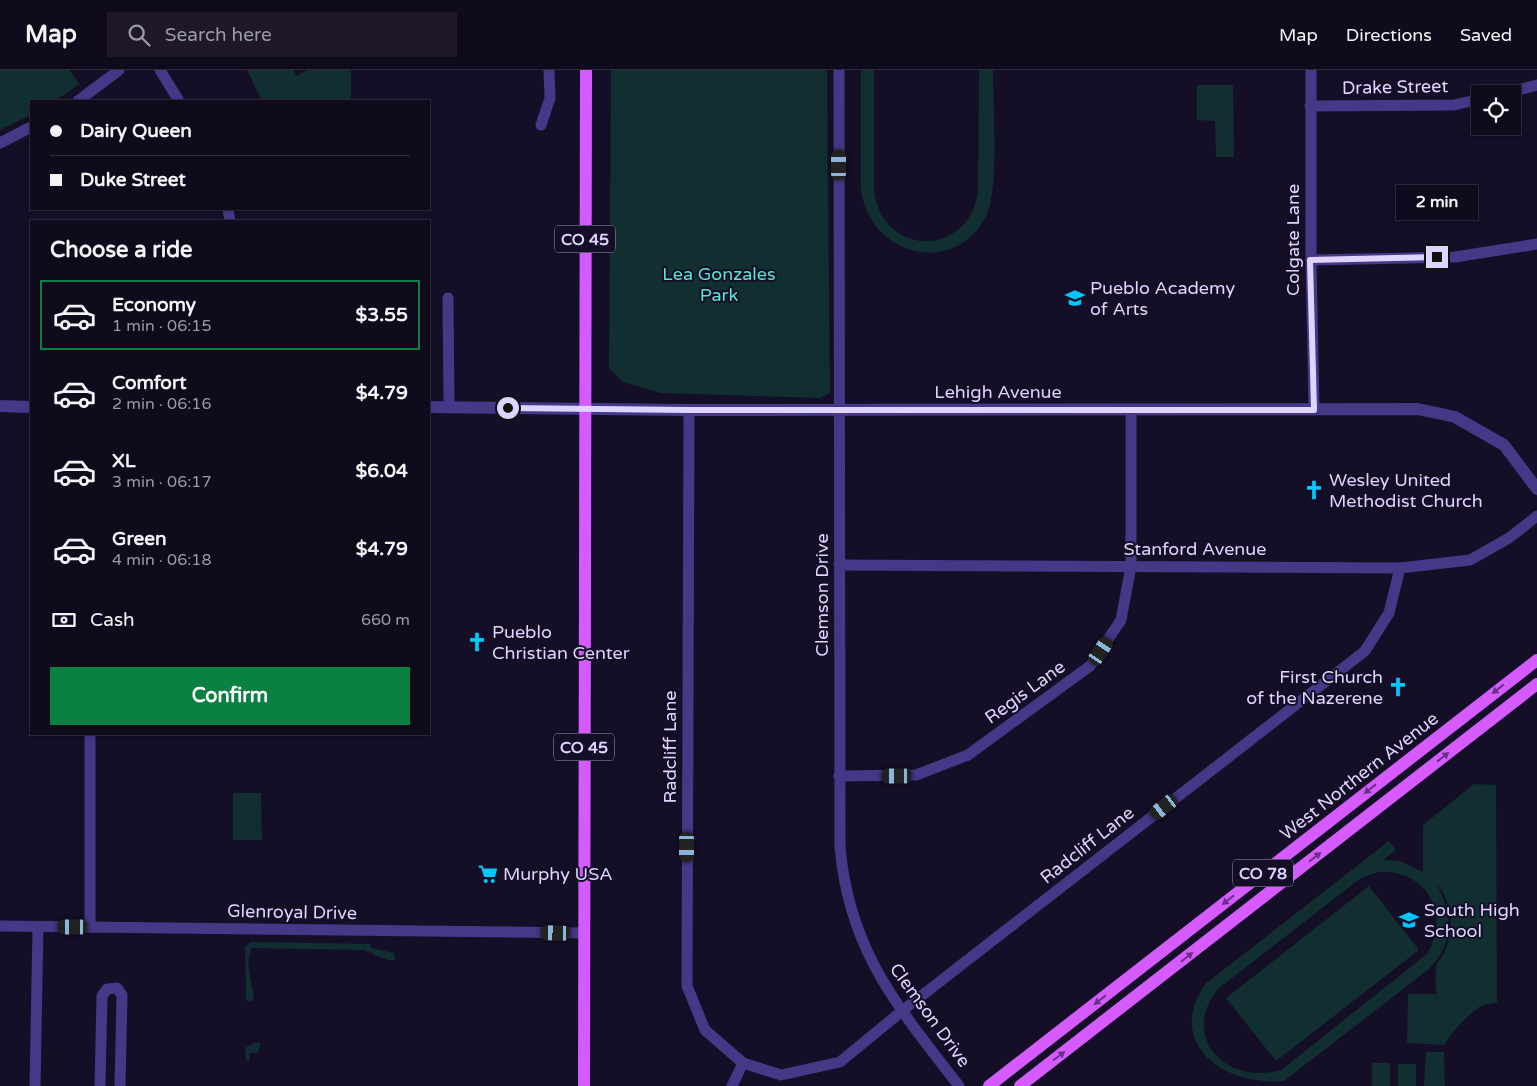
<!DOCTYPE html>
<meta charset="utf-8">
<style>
body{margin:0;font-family:"Varela Round",sans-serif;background:#1e182a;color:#f1f3f6;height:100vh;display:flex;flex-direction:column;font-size:19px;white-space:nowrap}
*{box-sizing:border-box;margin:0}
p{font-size:16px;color:#9c9aa4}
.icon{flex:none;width:28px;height:28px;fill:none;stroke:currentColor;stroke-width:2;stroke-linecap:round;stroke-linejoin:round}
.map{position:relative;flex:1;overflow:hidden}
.details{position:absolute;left:30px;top:150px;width:400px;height:515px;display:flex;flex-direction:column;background:#100a1d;border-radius:0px;box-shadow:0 1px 4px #0004,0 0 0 1px #302b3b}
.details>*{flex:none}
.top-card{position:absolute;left:30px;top:30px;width:400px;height:110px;border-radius:0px;box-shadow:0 1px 4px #0004,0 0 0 1px #302b3b;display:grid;align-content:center;height:110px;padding:0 20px;background:#100a1d}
.tools{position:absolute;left:1471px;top:15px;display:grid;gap:10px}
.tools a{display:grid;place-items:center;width:50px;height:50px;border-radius:0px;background:#100a1d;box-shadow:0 1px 4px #0004,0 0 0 1px #302b3b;font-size:25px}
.end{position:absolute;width:22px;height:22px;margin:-11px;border:6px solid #ded4ff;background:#111;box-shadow:0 0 0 2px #111}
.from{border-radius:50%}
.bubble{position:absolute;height:35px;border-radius:0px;background:#100a1d;box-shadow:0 1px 4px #0004,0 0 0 1px #302b3b;font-size:16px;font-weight:700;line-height:35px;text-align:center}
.car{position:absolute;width:15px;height:30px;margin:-15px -8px;border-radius:6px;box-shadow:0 0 4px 1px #0007;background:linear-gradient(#222 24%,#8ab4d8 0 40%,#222 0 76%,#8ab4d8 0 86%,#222 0)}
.top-card b{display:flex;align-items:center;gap:18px;height:48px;font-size:19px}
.top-card b+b{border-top:1px solid #302b3b}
.top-card i{width:12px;height:12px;background:#f1f3f6}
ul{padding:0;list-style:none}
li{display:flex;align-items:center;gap:15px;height:70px;margin:0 10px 8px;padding:0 10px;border:2px solid transparent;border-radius:0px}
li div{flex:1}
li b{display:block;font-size:19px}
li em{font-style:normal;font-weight:700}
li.current{border-color:#0b8043}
li>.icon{width:45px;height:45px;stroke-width:1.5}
h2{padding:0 20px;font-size:22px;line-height:60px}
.pay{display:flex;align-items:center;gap:12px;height:55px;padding:0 20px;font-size:19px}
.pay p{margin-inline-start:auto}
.button{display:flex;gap:10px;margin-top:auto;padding:10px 20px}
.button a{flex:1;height:58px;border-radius:0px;background:#0b8043;color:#fff;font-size:20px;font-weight:700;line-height:58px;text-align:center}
header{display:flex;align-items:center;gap:30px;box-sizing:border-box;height:70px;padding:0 25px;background:#100a1d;border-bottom:1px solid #302b3b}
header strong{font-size:24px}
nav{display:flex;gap:28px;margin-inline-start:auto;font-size:18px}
.search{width:350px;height:45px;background:#1e182a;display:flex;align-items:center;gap:12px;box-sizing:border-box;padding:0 18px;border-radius:0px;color:#9c9aa4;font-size:19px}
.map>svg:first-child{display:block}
.green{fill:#112e31;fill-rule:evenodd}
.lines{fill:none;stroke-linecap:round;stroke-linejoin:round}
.minor{stroke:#443887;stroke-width:11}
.tertiary{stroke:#443887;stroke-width:12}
.primary{stroke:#d55bff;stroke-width:12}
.oneway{fill:#6b3188}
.route{stroke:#ded4ff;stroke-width:6}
.labels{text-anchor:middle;stroke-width:4;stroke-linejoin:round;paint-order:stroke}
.shield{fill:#150e27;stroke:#a299be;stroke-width:1}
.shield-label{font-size:16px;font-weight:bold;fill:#ded4ff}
.street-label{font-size:18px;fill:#ded4ff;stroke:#150e27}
.park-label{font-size:18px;fill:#5be4d2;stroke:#150e27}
.poi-label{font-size:18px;fill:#ded4ff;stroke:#150e27;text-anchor:start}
</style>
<header>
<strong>Map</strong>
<div class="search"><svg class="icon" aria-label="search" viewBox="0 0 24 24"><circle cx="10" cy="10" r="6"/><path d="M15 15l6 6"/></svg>Search here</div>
<nav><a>Map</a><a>Directions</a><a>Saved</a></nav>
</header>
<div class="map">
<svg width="1537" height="1016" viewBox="0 0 1537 1016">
<rect width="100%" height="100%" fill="#150e27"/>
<g class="green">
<polygon points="0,0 69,0 80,14 55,31 31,31 31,45 0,60"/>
<polygon points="247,0 293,0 297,6 307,0 351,0 351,31 262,31"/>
<polygon points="611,0 827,0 830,323 820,328 661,323 623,312 609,298"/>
<path d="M861 0H874V119C880 187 968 189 978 122L979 0H993C993 33 999 118 987 144 957 208 870 187 861 120Z"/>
<polygon points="1197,15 1233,15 1234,87 1216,87 1215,51 1197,50"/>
<path d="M1474 714 1496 715 1497 933C1491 934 1486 934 1481 936 1472 941 1448 965 1445 975L1407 973 1408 924H1436L1437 938C1437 925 1434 907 1437 894 1438 890 1443 886 1445 881 1454 859 1453 833 1437 814 1452 847 1456 870 1429 899L1284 1011C1220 1016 1166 972 1205 914L1389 771 1396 780 1383 790 1400 791 1423 802V755ZM1378 802C1425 799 1452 843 1427 884L1281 1000C1225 1016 1179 965 1219 918L1361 808Z"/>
<polygon points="233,723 261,723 262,770 233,770"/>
<polygon points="1369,816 1419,880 1276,991 1226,928"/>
<path d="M250 872 371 874V878L394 883 395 890H388L372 884V881L369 883 364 880 253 878C243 888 253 916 254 929L249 932 246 929 245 877Z"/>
<polygon points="254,973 261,973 258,983 250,983 249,991 246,990 245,978"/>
<polygon points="1426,982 1444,982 1445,1016 1424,1016"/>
<rect x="1372" y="993" width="18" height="23"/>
<rect x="1398" y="994" width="18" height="22"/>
</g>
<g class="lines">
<g class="minor">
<polyline points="160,0 179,31"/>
<path d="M839 0 840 777C849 881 898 937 959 1016"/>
<polyline points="1311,0 1311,190 1314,340"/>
<polyline points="1503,24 1537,15"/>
<polyline points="78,31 119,0"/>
<polyline points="1310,36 1454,35 1480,29"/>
<polyline points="541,55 550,28 549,0"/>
<polyline points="0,73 31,57"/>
<polyline points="228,139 230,151"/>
<polyline points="1311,190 1455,187 1537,174"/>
<polyline points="448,228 449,337"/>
<polyline points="689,340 687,916 705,960 743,993"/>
<polyline points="839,495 1400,498 1470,490 1509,468 1537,446"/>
<polyline points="839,706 916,705 968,685 1090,596 1121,550 1131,496 1131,339"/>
<polyline points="0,856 584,863"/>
<polyline points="90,857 90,664"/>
<polyline points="35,1016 38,857"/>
<polyline points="100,1016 102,926 107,919 117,918 122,925 120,1016"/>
<polyline points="732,1016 743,993 781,1005 840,992 902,941 1365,581 1389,543 1400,498"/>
</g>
<g class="tertiary">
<polyline points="0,336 31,337"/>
<polyline points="429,337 689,340 1418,339 1455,347 1504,375 1537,419"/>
</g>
<g class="primary">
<polyline points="584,1016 586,0"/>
<polyline points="989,1016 1537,590"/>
<polyline points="1020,1016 1537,614"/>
</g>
</g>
<defs><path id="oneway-solid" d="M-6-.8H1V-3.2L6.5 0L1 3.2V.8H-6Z" transform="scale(1.25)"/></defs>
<g class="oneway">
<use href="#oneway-solid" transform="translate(1498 619) rotate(142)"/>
<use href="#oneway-solid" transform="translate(1443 687) rotate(-38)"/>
<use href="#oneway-solid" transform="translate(1370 719) rotate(142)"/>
<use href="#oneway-solid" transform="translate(1315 787) rotate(-38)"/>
<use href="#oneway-solid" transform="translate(1228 830) rotate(142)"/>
<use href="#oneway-solid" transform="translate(1187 887) rotate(-38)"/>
<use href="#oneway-solid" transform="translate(1100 930) rotate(142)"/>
<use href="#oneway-solid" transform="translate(1059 986) rotate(-37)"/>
</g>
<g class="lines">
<polyline class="route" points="508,338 688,340 1314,340 1310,190 1437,187"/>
</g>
<defs>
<symbol id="school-bare" viewBox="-9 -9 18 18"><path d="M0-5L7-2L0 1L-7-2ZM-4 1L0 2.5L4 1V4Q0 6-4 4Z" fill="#00c8ff" stroke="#150e27" stroke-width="2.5" paint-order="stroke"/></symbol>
<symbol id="church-bare" viewBox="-9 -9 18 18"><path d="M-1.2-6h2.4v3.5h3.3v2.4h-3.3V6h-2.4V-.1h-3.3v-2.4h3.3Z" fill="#00c8ff" stroke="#150e27" stroke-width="2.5" paint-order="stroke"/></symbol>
<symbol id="supermarket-bare" viewBox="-9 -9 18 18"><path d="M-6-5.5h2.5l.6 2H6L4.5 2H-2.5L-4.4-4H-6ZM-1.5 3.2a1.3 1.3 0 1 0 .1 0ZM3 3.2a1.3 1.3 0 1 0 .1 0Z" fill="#00c8ff" stroke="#150e27" stroke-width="2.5" paint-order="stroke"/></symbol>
</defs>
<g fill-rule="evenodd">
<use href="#school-bare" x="1061" y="214" width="28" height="28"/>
<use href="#church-bare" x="1300" y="406" width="28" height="28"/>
<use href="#church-bare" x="463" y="558" width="28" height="28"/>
<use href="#church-bare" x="1384" y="603" width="28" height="28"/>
<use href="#supermarket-bare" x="474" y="790" width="28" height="28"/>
<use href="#school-bare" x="1395" y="836" width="28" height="28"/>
</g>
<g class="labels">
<g class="shield">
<rect x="555" y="155.5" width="60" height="27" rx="4"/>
<rect x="554" y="663.5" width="60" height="27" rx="4"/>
<rect x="1233" y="789.5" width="60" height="27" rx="4"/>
</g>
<g class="shield-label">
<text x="585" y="175">CO 45</text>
<text x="584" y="683">CO 45</text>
<text x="1263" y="809">CO 78</text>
</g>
<g class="street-label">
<text transform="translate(1395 17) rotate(-1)" y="6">Drake Street</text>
<text transform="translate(1293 170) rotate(-90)" y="6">Colgate Lane</text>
<text x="998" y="328">Lehigh Avenue</text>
<text x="1195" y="485">Stanford Avenue</text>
<text transform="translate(822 525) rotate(-90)" y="6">Clemson Drive</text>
<text transform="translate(1025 622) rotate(-36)" y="6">Regis Lane</text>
<text transform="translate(670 677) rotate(-90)" y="6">Radcliff Lane</text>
<text transform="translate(1359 706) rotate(-38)" y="6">West Northern Avenue</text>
<text transform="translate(1087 775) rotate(-38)" y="6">Radcliff Lane</text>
<text transform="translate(292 842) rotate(1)" y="6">Glenroyal Drive</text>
<text transform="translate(930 945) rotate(54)" y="6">Clemson Drive</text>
</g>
<g class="park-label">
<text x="719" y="210">Lea Gonzales<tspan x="719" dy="21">Park</tspan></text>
</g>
<g class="poi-label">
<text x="1090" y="224">Pueblo Academy<tspan x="1090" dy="21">of Arts</tspan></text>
<text x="1329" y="416">Wesley United<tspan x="1329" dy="21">Methodist Church</tspan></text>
<text x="492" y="568">Pueblo<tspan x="492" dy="21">Christian Center</tspan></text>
<text x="1383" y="613" text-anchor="end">First Church<tspan x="1383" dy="21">of the Nazerene</tspan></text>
<text x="503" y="810">Murphy USA</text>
<text x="1424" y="846">South High<tspan x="1424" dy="21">School</tspan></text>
</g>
</g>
</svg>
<div class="tools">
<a><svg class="icon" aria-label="locate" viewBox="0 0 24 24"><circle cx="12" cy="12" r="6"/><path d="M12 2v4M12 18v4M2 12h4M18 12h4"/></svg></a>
</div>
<i class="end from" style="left:508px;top:338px"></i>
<i class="end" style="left:1437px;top:187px"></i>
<div class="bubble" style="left:1396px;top:115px;width:82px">2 min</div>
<i class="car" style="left:839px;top:95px;rotate:0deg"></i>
<i class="car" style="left:1101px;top:581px;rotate:34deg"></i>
<i class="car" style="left:897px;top:706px;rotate:270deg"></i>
<i class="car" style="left:1164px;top:737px;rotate:232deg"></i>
<i class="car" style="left:687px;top:777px;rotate:180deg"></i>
<i class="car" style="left:73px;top:857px;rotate:270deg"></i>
<i class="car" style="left:556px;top:863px;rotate:271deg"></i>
<div class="top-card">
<b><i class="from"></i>Dairy Queen</b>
<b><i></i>Duke Street</b>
</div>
<section class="details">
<h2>Choose a ride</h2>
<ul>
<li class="current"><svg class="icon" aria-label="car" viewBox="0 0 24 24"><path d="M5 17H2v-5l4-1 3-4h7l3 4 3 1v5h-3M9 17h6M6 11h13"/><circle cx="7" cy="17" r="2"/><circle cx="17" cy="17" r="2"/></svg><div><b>Economy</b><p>1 min · 06:15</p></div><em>$3.55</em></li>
<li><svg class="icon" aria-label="car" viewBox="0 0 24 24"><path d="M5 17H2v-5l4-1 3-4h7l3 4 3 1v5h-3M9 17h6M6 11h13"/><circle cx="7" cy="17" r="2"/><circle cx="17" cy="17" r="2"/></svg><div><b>Comfort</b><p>2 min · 06:16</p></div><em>$4.79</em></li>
<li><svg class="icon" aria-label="car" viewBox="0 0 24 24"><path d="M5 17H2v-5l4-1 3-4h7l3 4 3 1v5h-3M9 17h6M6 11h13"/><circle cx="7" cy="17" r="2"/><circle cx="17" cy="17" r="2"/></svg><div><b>XL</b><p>3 min · 06:17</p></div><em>$6.04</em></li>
<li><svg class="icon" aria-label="car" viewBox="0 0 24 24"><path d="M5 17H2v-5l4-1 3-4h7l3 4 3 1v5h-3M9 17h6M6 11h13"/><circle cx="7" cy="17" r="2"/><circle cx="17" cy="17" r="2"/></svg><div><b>Green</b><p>4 min · 06:18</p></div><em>$4.79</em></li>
</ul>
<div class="pay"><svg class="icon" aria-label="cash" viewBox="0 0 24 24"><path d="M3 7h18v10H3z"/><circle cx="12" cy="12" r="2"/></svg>Cash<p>660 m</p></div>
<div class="button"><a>Confirm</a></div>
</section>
</div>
